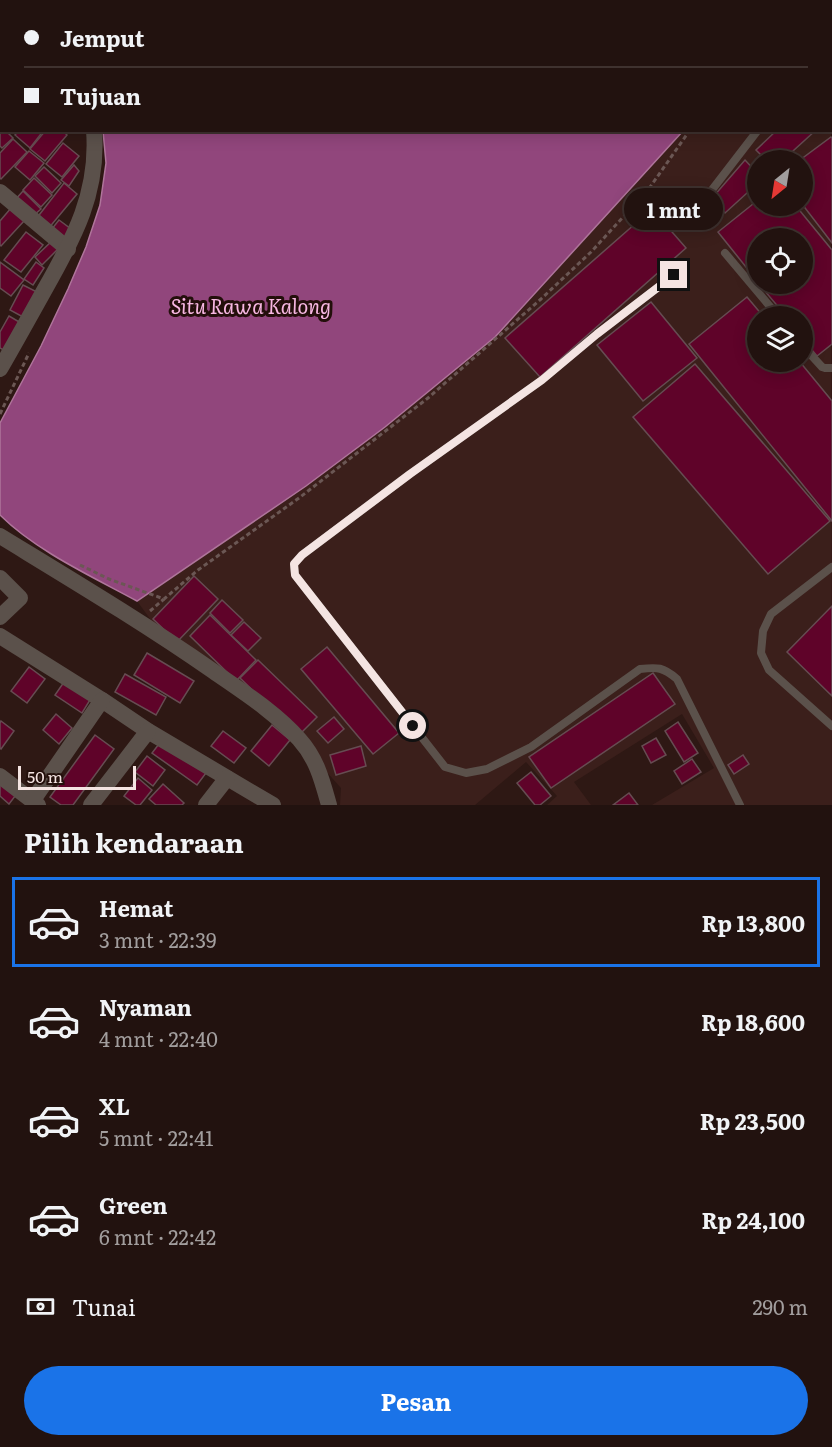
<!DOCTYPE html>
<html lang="id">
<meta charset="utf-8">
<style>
body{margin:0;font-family:Literata,serif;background:#2a1b18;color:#f1f3f6;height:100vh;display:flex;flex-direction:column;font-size:22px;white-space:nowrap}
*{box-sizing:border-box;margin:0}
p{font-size:20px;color:#a29e9e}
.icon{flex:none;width:33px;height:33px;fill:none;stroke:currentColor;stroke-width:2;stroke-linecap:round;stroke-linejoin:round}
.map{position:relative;height:805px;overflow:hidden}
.side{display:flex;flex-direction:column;background:#22120f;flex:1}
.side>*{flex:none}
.guide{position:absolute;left:0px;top:0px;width:832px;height:132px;box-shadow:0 3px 15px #0003,0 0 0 2px #3f322f;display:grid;align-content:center;height:132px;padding:0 24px;background:#22120f}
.needle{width:39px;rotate:210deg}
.buttons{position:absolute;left:747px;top:150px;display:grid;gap:12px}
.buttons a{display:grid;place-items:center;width:66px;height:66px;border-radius:50%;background:#22120f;box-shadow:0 3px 15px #0003,0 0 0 2px #3f322f;font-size:30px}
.scale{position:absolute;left:18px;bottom:15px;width:118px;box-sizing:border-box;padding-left:6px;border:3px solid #f4e4e2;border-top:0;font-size:16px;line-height:21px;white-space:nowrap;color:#f4e4e2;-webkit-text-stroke:4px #230f0b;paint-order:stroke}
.end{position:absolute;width:27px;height:27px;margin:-14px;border:8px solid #f4e4e2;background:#111;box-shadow:0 0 0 3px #111}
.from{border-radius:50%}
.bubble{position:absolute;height:42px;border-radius:21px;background:#22120f;box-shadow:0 3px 15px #0003,0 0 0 2px #3f322f;font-size:20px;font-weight:700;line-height:42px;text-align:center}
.guide b{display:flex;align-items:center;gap:21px;height:57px;font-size:22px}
.guide b+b{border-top:2px solid #3f322f}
.guide i{width:15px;height:15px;background:#f1f3f6}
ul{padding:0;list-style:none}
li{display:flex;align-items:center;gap:18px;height:90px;margin:0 12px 9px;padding:0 12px;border:3px solid transparent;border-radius:0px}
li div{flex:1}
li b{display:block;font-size:22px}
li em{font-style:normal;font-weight:700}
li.selected{border-color:#1a73e8}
li>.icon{width:54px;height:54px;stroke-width:1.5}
h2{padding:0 24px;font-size:27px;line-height:72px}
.pay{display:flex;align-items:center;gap:15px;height:66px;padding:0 24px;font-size:22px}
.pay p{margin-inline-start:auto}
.button{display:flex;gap:12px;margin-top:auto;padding:12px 24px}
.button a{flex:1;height:69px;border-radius:36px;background:#1a73e8;color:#fff;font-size:24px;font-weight:700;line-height:69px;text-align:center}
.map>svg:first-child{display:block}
.built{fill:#3b1f1b;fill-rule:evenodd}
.water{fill:#91467c;stroke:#af759b;stroke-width:1.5}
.building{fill:#5f0329;stroke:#664c52;stroke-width:1.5}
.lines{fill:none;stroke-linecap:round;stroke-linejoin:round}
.path{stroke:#6b5754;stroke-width:3;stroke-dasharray:4.5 3;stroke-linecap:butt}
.service{stroke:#5b514b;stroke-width:8}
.minor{stroke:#5b514b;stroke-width:16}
.route{stroke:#f4e4e2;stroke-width:8}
.labels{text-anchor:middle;stroke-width:6;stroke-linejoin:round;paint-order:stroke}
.water-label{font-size:20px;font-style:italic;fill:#f7b7e2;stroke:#230f0b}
</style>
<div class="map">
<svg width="832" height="805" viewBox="0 0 832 805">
<rect width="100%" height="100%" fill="#2e1814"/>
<path class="built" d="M831 7 832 805H652L714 768 682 714 574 782 591 805H547L557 796 526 762 475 805H340L341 788 306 749 167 642 137 601 306 486 385 427 495 337 683 131 831 130ZM758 160H802V206H758ZM758 238H802V284H758ZM758 316H802V362H758Z"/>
<g class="water">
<polygon points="90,0 832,0 832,7 831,2 90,2"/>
<path d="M103 131V130L683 131 495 337 385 427 306 486 137 601C93 577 36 551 0 515V423L41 346 68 289 86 247 100 205 106 163Z"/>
</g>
<g class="building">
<polygon points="0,125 2,130 5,130 13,138 2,148 0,146"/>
<polygon points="19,130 44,130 30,148 15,135"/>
<polygon points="46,130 62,130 67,135 45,161 30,149"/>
<polygon points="777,130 816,130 783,160 766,160 756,150"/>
<polygon points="831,137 832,138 832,243 802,204 802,160 800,160"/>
<polygon points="13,139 27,152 1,179 0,178 0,153"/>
<polygon points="63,143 79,156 62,177 46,164"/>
<polygon points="29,151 44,163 30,180 15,167"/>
<polygon points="745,160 758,174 758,183 725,213 713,197"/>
<polygon points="74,165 79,171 69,186 61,180"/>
<polygon points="44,167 61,183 52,193 35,176"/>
<polygon points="34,178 52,195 41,207 23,190"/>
<polygon points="64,183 77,194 48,229 36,219"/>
<polygon points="23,191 41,209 34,215 15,200"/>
<polygon points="758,200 758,206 796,206 832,250 832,344 817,356 802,338 802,316 786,316 759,284 802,284 802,238 758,238 758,282 718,232"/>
<polygon points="11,208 24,221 1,246 0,245 0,221"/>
<polygon points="652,209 686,248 540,377 505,338"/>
<polygon points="59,220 71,229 64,239 51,230"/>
<polygon points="26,232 43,245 21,272 4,260"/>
<polygon points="52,241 59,248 42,265 35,257"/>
<polygon points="0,262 24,280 11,296 0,288"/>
<polygon points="36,262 44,268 33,285 24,279"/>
<polygon points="23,285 37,292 23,317 10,310"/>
<polygon points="747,297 763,316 758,316 758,362 800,362 832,401 832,521 689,344"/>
<polygon points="651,302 697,358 643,401 597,345"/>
<polygon points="9,316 21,323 5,351 0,348 0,332"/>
<polygon points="695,364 830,521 768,574 633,417"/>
<polygon points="194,576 218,599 177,642 153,619"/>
<polygon points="222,600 243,620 230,633 210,613"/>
<polygon points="832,606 832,696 787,652"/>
<polygon points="210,615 256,660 236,681 190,636"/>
<polygon points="244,622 261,638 248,651 231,635"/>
<polygon points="327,647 399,733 373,754 301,669"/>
<polygon points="147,653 194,681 180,703 134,675"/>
<polygon points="258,660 317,717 299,735 240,678"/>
<polygon points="29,667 45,679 27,703 11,691"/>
<polygon points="653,673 675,704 551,788 529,757"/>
<polygon points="125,674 166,697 156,715 115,692"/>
<polygon points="64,682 90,700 82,713 55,695"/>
<polygon points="56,714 72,728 59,744 43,730"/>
<polygon points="334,717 344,729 328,743 317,731"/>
<polygon points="1,721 14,731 1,749 0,748 0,723"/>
<polygon points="678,722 698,753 684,762 665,731"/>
<polygon points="272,725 290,740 269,766 251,751"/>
<polygon points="223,731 246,748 234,763 211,746"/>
<polygon points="95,735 114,749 73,805 61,805 50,797"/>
<polygon points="656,738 666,755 651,763 642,746"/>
<polygon points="162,740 206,773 197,785 152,753"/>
<polygon points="361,746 366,766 336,775 330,755"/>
<polygon points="743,755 749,764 734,774 728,765"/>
<polygon points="147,756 165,770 153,786 135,772"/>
<polygon points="692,759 701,772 682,784 674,771"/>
<polygon points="531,772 551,796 540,805 535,805 517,783"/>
<polygon points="0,778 19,791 9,804 0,796"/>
<polygon points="138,778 152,790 140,805 136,805 124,796"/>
<polygon points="163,784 184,803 182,805 156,805 149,799"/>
<polygon points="629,793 638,805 613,805"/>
</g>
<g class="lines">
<g class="path">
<polyline points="831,5 832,5"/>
<polyline points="0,414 29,353"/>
<polyline points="80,565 109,579 164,599 198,570 299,498 428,398 541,299 591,252 648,190 690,130"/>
<polyline points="150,611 164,599"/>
</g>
<g class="service">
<polyline points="831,124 832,125"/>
<polyline points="708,195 758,130"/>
<polyline points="725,253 778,316"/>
<path d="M674 275 597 334 542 380 410 474 302 555 294 564 295 575 445 767 466 773 487 769 531 747 640 669C658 667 663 667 677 679L740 805"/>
<polyline points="802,345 822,367 825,368 832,368"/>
<polyline points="832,567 771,614 763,631 761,653 769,670 832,726"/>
</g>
<g class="minor">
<polyline points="67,0 67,2"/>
<polyline points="28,2 30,0"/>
<polyline points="0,41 2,44"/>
<polyline points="0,91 2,90"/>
<polyline points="0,192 68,249"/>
<path d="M0 369C15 343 30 316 45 289 74 238 99 192 94 130"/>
<path d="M0 536C72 580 144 623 213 671 243 692 275 712 299 739 317 759 322 780 329 805"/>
<polyline points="0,578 20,598 0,617"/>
<polyline points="0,636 102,700 148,731 273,805"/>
<polyline points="0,776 38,805"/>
<polyline points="33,800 102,700"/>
<polyline points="91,805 148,731"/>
<polyline points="206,805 227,778"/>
</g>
</g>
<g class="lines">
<polyline class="route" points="413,726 295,575 294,564 302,555 410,474 542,380 597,334 674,275"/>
</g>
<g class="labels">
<g class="water-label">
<text x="251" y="314">Situ Rawa Kalong</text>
</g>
</g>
</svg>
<div class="buttons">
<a><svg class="needle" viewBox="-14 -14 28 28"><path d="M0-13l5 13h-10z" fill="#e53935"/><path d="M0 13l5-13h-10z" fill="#a29e9e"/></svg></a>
<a><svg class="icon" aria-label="locate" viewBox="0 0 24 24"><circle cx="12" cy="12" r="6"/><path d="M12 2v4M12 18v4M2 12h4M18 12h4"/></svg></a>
<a><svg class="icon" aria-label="layers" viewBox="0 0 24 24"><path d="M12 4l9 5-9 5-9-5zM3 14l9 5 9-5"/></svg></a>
</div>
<div class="scale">50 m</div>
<i class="end from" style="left:413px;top:726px"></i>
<i class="end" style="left:674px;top:275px"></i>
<div class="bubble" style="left:624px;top:188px;width:99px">1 mnt</div>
<div class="guide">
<b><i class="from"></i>Jemput</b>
<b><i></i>Tujuan</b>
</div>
</div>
<section class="side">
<h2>Pilih kendaraan</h2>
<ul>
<li class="selected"><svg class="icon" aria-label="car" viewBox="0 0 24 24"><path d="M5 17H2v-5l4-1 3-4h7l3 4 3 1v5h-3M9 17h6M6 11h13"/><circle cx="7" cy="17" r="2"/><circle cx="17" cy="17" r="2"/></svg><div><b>Hemat</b><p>3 mnt · 22:39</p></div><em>Rp 13,800</em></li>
<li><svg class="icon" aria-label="car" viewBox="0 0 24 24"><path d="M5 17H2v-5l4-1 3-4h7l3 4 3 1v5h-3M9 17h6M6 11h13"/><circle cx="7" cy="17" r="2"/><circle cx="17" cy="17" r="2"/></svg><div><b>Nyaman</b><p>4 mnt · 22:40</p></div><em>Rp 18,600</em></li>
<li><svg class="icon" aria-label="car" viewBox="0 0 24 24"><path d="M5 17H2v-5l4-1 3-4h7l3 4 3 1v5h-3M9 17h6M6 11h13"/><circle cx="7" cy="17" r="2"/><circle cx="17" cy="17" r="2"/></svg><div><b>XL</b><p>5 mnt · 22:41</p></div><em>Rp 23,500</em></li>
<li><svg class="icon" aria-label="car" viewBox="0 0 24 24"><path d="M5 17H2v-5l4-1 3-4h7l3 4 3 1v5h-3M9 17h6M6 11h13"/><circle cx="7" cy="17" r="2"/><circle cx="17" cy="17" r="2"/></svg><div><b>Green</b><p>6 mnt · 22:42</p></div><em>Rp 24,100</em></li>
</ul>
<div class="pay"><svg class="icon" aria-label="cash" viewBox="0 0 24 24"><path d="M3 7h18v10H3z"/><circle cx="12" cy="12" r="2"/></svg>Tunai<p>290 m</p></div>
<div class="button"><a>Pesan</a></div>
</section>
